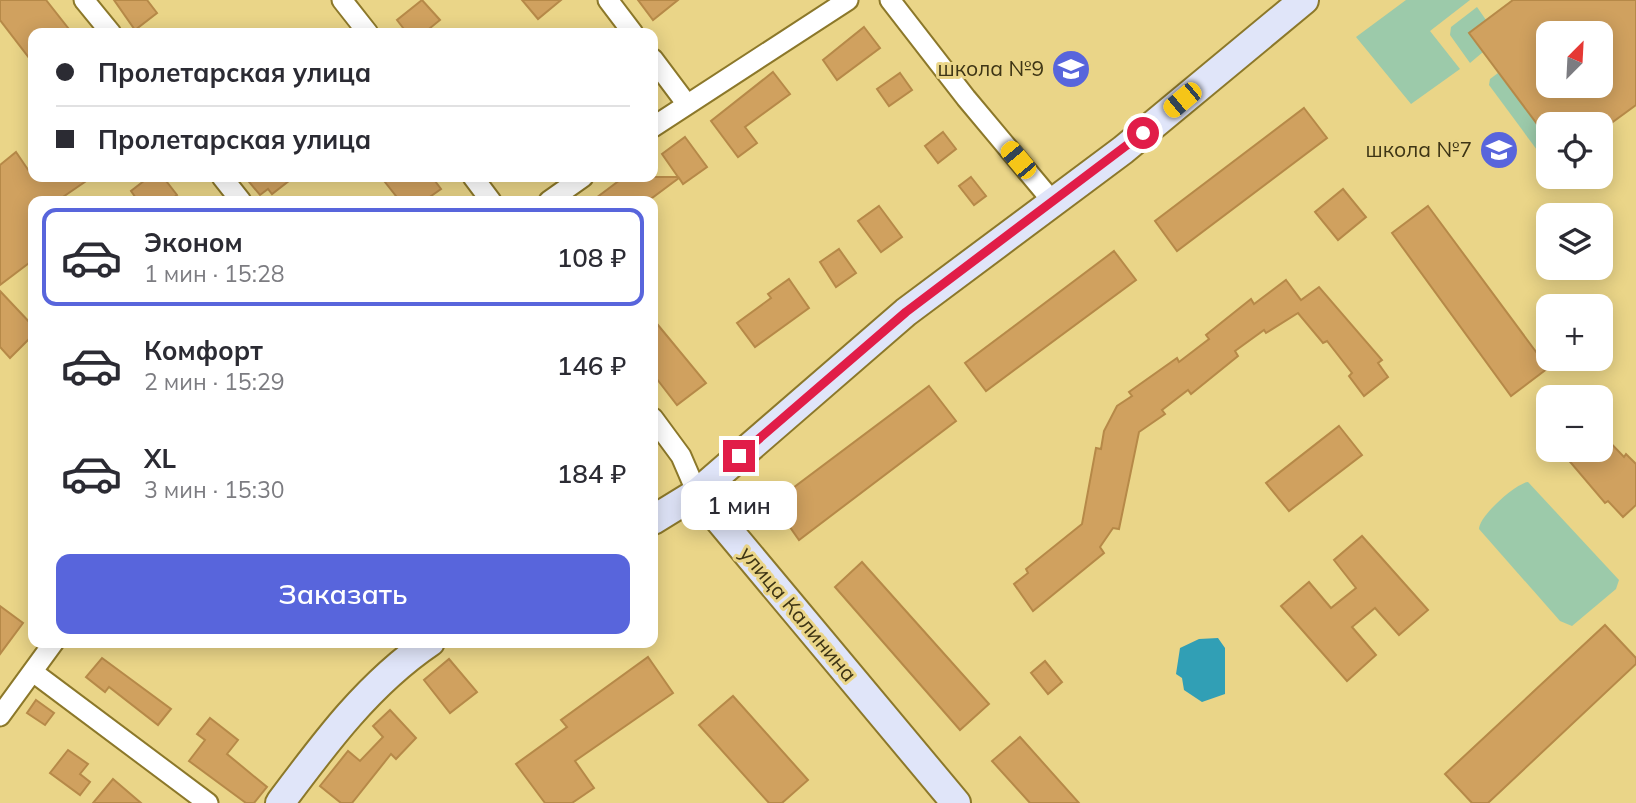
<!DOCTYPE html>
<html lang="ru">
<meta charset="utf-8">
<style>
body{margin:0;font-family:Mulish,sans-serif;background:#f2f2f3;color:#2b2b33;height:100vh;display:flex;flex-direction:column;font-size:26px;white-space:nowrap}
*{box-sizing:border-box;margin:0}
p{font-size:23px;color:#7c7c81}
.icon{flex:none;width:38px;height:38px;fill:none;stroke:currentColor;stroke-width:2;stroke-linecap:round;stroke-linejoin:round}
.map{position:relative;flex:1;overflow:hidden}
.drawer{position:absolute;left:28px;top:196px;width:630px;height:452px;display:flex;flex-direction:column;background:#fff;border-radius:14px;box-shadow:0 4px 18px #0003}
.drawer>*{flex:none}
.hud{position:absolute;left:28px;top:28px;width:630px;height:154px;border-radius:14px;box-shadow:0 4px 18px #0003;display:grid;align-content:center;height:154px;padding:0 28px;background:#fff}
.needle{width:46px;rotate:24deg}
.tools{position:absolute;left:1536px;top:21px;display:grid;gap:14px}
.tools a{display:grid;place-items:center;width:77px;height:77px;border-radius:14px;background:#fff;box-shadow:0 4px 18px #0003;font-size:35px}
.end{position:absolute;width:32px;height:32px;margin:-16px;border:9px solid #e11d48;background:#fff;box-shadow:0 0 0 4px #fff}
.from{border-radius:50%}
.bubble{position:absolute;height:49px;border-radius:14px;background:#fff;box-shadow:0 4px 18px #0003;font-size:23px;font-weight:600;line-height:49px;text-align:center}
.car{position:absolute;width:21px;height:42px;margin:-21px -10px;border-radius:9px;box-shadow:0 0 5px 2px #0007;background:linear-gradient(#f5c518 24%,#345 0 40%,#f5c518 0 76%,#345 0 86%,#f5c518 0)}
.hud b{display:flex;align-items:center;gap:24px;height:66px;font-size:26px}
.hud b+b{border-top:2px solid #e1e1e2}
.hud i{width:18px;height:18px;background:#2b2b33}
ul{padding:12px 0 0;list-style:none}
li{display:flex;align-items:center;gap:21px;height:98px;margin:0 14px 10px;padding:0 14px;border:4px solid transparent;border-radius:14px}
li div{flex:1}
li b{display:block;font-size:26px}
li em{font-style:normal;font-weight:600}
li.on{border-color:#5865dc}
li>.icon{width:63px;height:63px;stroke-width:1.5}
.button{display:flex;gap:14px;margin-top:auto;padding:14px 28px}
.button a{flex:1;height:80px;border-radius:14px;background:#5865dc;color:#fff;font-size:28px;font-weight:600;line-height:80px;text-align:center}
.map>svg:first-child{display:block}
.green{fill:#9ccaaa}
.water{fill:#319fb5}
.building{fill:#d0a15f;stroke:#b68948;stroke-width:2;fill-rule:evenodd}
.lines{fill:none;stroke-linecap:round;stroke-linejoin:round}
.street-casing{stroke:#8c782a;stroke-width:23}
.secondary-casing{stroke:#8c782a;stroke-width:32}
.street{stroke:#fff;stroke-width:19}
.secondary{stroke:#e0e5f9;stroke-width:28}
.route{stroke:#e11d48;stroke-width:9}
.labels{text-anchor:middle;stroke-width:6;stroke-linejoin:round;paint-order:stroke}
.poi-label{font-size:21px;fill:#3e3515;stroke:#ead588;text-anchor:end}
.street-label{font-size:21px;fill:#3e3515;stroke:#ead588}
</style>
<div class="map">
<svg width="1636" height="803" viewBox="0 0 1636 803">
<rect width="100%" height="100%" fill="#ead588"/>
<g class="green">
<polygon points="1406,0 1470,0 1430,31 1460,69 1411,104 1356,37"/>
<polygon points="1477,7 1486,20 1469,33 1483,52 1470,63 1450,35 1451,27"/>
<polygon points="1498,73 1549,140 1549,154 1537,150 1489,85 1490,79"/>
<path d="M1528 482 1619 580 1616 589 1572 626 1560 621 1479 529C1479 516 1516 483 1528 482Z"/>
</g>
<polygon class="water" points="1218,638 1225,648 1225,694 1202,702 1184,690 1182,678 1176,674 1180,648 1199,639"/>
<g class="building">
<polygon points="0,0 46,0 72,33 33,33 33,63 0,20"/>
<polygon points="114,0 147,0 157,13 135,30"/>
<polygon points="422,0 440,20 424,33 407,33 397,20"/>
<polygon points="522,0 561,0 538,19"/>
<polygon points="638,0 678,0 653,20"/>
<path d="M1513 0H1636V105L1610 124H1549V140L1469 33ZM1549 33H1601V86H1549Z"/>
<polygon points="864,27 880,48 837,80 823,60"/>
<polygon points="773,72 790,94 745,127 757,143 738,157 711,121"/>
<polygon points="900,73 912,90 889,106 877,89"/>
<polygon points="1304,108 1327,138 1177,251 1155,221"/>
<polygon points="943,132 956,149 938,163 925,146"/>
<polygon points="685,137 707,167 683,184 679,178 648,201 592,201 624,177 678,177 662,154"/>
<polygon points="16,152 33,177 92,177 57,201 33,201 33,260 0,285 0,165"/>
<polygon points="149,177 163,177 177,195 169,201 138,201 131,191"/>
<polygon points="245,177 294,177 272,194 268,189 260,195"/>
<polygon points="381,177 432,177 441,189 424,201 400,201"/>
<polygon points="971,177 986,196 974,205 959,186"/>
<polygon points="1343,189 1366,217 1338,240 1315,212"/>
<polygon points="879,206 902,237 881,252 858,221"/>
<polygon points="1428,206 1548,368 1511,396 1392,233"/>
<polygon points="839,249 856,273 836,287 820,262"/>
<polygon points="1114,251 1136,280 986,391 965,363"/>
<polygon points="789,279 809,308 755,347 737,323 771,298 768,294"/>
<polygon points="1286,280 1301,300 1319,287 1382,360 1378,363 1388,377 1364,396 1349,376 1352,373 1327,341 1323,343 1298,313 1266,333 1264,330 1235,351 1238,356 1191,394 1188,390 1162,410 1165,414 1139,432 1119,529 1113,528 1100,547 1104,553 1033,611 1014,584 1028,573 1026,569 1082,524 1096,448 1101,449 1104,431 1117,406 1132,396 1129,392 1177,358 1179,362 1209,339 1206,335 1251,299 1254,304"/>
<polygon points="0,291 33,326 33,335 10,358 0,347"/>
<polygon points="653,319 706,383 677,405 653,374"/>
<polygon points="929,386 956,421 799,540 773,503"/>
<polygon points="1339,426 1362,455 1289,511 1266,483"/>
<polygon points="1601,433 1624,457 1626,454 1636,464 1636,505 1623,517 1608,501 1605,503 1560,450 1601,450"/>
<polygon points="1362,536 1428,610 1399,635 1375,608 1352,627 1376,655 1347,681 1281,606 1309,582 1331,608 1356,588 1334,560"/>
<polygon points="862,562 989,704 960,730 835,587"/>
<polygon points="0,606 23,623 0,654"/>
<polygon points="1605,625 1636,658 1636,664 1488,803 1472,803 1445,774"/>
<polygon points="648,657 673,693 575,761 594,788 572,803 545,803 516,764 567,727 561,720"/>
<polygon points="102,658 171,709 158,725 109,687 105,692 86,677"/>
<polygon points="449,659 477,692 450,713 424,680"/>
<polygon points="1045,661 1062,682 1048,694 1031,673"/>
<polygon points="733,696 808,780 782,803 769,803 699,725"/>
<polygon points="36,700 54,713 45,725 27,713"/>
<polygon points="390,710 416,738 396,759 391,754 352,803 341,803 320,786 348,751 360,761 383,737 373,726"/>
<polygon points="210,718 238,740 227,754 267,787 254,803 246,803 189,761 205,740 197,734"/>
<polygon points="1020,737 1079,803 1030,803 992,761"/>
<polygon points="68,750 88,764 80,774 90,782 80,795 50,773"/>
<polygon points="113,779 141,803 93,803"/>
</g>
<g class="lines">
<defs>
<g id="street">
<polyline points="84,0 111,33"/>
<polyline points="342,0 368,33"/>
<polyline points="608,0 633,33"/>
<polyline points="890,0 966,98 1053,202"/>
<polyline points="653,59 686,103"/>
<polyline points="653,127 848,0"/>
<polyline points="222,177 241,201"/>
<polyline points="473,177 491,201"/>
<polyline points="549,201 583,177"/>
<polyline points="653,418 681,456 697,493"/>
<polyline points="33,672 208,803"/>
<polyline points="0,716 54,642"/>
</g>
<g id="secondary">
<polyline points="697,493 956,803"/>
<polyline points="653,520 697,493 906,312 1123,150 1304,0"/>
<path d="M280 803C324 744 368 684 430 642"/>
</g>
</defs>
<use href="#street" class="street-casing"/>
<use href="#secondary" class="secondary-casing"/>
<use href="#street" class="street"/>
<use href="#secondary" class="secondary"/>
</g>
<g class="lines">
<polyline class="route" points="739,456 906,312 1143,133"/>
</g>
<defs>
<symbol id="school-disc" viewBox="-11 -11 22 22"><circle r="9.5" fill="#5865dc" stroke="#ead588"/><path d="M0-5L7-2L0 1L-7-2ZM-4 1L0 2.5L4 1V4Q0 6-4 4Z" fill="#fff"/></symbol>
</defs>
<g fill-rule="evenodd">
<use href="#school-disc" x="1049" y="47" width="44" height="44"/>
<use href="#school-disc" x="1477" y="128" width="44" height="44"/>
</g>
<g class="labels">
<g class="poi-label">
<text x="1044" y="76">школа №9</text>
<text x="1472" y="157">школа №7</text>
</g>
<g class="street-label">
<text transform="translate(798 614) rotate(50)" y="7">улица Калинина</text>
</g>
</g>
</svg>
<div class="tools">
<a><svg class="needle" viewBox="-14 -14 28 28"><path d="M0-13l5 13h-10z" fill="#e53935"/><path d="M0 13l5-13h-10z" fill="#7c7c81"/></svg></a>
<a><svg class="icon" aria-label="locate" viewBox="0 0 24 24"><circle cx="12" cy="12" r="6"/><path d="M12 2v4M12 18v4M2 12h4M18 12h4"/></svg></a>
<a><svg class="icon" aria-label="layers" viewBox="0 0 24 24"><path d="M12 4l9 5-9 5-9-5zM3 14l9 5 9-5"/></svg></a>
<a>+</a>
<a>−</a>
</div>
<i class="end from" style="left:1143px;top:133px"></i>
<i class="end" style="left:739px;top:456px"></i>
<div class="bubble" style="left:681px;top:481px;width:116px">1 мин</div>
<i class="car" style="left:1182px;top:100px;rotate:230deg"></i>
<i class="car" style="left:1018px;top:160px;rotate:320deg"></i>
<div class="hud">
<b><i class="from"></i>Пролетарская улица</b>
<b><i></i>Пролетарская улица</b>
</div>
<section class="drawer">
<ul>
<li class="on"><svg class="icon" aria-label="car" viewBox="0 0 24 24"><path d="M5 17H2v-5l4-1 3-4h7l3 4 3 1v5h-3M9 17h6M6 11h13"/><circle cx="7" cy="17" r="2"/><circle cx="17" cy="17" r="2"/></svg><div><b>Эконом</b><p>1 мин · 15:28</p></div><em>108 ₽</em></li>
<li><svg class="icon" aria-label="car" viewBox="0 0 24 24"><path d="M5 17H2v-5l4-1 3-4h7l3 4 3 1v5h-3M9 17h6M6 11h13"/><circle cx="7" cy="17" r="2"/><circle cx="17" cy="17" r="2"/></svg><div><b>Комфорт</b><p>2 мин · 15:29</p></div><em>146 ₽</em></li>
<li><svg class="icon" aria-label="car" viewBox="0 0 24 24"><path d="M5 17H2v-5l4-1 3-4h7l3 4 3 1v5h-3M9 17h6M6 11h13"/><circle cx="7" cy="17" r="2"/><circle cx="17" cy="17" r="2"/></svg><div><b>XL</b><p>3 мин · 15:30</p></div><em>184 ₽</em></li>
</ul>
<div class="button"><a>Заказать</a></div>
</section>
</div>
